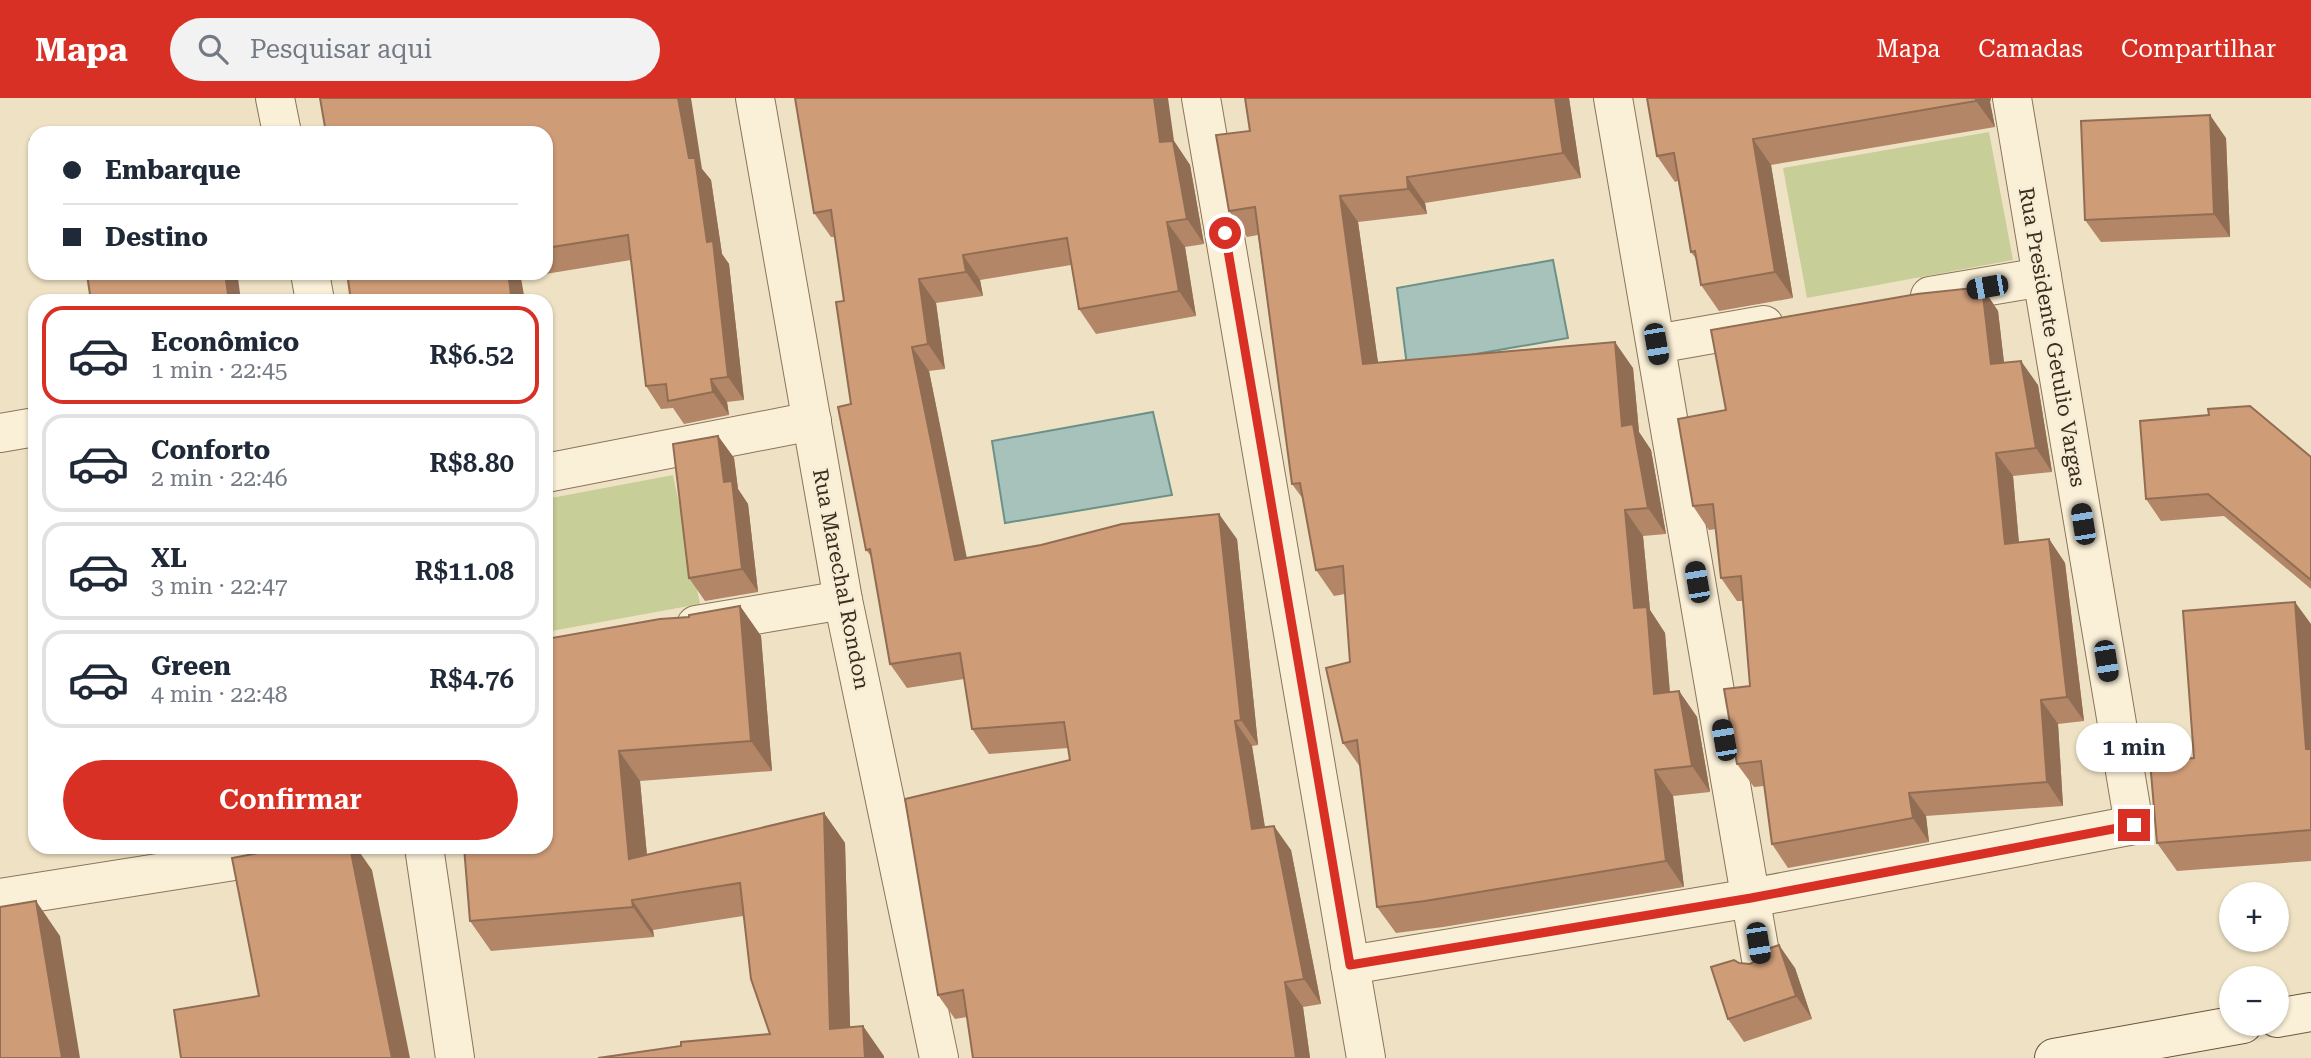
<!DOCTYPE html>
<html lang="pt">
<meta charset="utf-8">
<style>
body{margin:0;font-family:"Roboto Serif",serif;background:#f2f2f3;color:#1f2937;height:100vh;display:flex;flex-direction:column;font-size:26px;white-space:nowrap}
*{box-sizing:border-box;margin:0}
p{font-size:23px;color:#747a83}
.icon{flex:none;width:38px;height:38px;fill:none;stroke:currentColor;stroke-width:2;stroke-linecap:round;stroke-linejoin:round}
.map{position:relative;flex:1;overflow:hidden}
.side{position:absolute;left:28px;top:196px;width:525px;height:560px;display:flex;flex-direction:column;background:#fff;border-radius:21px;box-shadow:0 2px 5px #0004}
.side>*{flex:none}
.hud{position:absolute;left:28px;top:28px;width:525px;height:154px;border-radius:21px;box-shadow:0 2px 5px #0004;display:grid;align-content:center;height:154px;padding:0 35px;background:#fff}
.controls{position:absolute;left:2219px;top:784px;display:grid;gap:14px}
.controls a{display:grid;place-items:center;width:70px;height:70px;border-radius:50%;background:#fff;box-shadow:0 2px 5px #0004;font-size:35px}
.end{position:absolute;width:32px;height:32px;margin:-16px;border:9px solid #d93025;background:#fff;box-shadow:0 0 0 4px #fff}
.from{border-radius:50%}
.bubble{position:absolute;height:49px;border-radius:24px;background:#fff;box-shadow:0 2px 5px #0004;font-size:23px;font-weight:600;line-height:49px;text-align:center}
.car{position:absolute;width:21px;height:42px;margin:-21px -10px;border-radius:9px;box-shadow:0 0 5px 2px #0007;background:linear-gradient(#222 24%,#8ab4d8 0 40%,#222 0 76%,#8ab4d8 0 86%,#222 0)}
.hud b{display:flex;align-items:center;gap:24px;height:66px;font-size:26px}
.hud b+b{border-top:2px solid #e0e1e3}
.hud i{width:18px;height:18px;background:#1f2937}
ul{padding:12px 0 0;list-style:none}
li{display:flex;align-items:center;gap:21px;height:98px;margin:0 14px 10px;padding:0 21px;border:4px solid #e0e1e3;border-radius:21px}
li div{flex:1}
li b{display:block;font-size:26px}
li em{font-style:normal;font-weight:600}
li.on{border-color:#d93025}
li>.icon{width:63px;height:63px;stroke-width:1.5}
.action{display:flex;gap:14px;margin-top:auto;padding:14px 35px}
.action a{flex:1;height:80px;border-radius:42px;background:#d93025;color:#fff;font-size:28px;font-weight:600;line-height:80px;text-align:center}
header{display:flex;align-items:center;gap:42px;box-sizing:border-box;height:98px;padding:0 35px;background:#d93025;color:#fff}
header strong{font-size:33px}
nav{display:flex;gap:38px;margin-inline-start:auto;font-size:24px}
.search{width:490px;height:63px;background:#f2f2f3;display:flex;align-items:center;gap:18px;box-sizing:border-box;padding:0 24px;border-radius:38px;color:#747a83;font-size:26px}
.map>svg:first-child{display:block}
.green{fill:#c8ce97}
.water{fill:#a6c2ba;stroke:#6c9188;stroke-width:2}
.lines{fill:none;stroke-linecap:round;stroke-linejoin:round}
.minor-casing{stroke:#8b745a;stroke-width:40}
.secondary-casing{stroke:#6c553d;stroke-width:40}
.minor{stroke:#faefd7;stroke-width:38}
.secondary{stroke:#faefd7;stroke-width:38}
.wall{fill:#b28667}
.shaded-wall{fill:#916d54}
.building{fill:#cf9c78;stroke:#916d54;stroke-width:2}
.route{stroke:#d93025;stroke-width:9}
.labels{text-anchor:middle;stroke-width:5;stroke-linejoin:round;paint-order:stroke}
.street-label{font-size:21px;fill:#3a2c1e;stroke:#f7ecd4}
</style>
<header>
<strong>Mapa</strong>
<div class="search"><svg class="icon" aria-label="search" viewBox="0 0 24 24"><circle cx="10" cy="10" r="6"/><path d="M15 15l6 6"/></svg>Pesquisar aqui</div>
<nav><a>Mapa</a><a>Camadas</a><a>Compartilhar</a></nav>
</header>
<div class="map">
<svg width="2311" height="960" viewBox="0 0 2311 960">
<rect width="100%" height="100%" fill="#efe2c4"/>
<g class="green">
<polygon points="1989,34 2013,162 1807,200 1783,70"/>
<polygon points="673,377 700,506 546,534 546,401"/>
</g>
<g class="water">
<polygon points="1553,162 1568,240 1407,268 1397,190"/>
<polygon points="1153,314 1172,397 1005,425 992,343"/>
</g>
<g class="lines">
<defs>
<g id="minor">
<polyline points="275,0 282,35"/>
<polyline points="755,0 843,502 939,960"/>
<polyline points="1201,0 1366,960"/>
<polyline points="1613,0 1762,867"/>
<polyline points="310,175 315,203"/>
<polyline points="1930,198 2042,179"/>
<polyline points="1656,246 1764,227"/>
<polyline points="0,335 35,329"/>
<polyline points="546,375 812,323"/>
<polyline points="696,527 843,502"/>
<polyline points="424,749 455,960"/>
<polyline points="0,800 322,749"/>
<polyline points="1350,867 1751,800 2134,727 2012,0"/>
</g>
<g id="secondary">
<polyline points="2277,920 2311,914"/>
<polyline points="2054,960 2243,926"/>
</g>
</defs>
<use href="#minor" class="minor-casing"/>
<use href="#secondary" class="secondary-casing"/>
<use href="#minor" class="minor"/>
<use href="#secondary" class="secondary"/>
</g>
<g class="wall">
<polygon points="1245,0 1569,0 1581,80 1425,105 1427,116 1358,124 1378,265 1633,270 1639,334 1651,352 1666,436 1643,438 1650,512 1665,535 1670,594 1679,593 1697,619 1710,694 1673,698 1684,789 1443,829 1396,835 1377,809 1361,670 1343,645 1350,564 1345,496 1334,498 1316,472 1303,401 1292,386 1258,137 1247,139 1229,113 1250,33"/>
<polygon points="1991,0 1990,4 1995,29 1771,67 1793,200 1719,213 1701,187 1697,162 1691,154 1678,83 1675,84 1657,58"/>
<polygon points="546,35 702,71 711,82 722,156 729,166 744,302 727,304 729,317 684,326 673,310 661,311 646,288 631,162 521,180 347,175 546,175"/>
<polygon points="2226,40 2230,139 2101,144 2085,122"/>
<polygon points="1174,43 1190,67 1204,146 1185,149 1196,218 1096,236 1079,211 1071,167 980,182 983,198 936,205 945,271 929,273 967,460 1237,441 1258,647 1252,648 1265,729 1291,752 1321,906 1303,909 1310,960 973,960 967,919 955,921 938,897 1070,662 1068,650 989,656 972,631 964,581 907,590 890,566 871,458 866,452 851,306 844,203 835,139 831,139 814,115"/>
<polygon points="1982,189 1998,213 2004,265 2038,287 2052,374 2013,378 2019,444 2049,441 2065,465 2084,623 2058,626 2063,708 1926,718 1929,744 1788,770 1772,746 1764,688 1754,689 1737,666 1750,588 1743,503 1737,503 1721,480 1716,431 1709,432 1693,408 1726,312"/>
<polygon points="718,338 734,360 738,391 748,406 758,494 705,503 689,480"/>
<polygon points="2311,359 2311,491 2224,418 2161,423 2146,401"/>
<polygon points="740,508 761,538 772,673 640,683 647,757 824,715 845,745 850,929 863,928 884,960 598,960 770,936 743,818 653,832 654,839 491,853 470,823 546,749 689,519"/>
<polygon points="2311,526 2311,763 2177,773 2157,745 2194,660"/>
<polygon points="1795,870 1812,921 1744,944 1728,921"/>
</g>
<g class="shaded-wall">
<polygon points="678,0 691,0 702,71 711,82 722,156 729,166 744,302 728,279 707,144 689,60"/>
<polygon points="1154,0 1168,0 1174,43 1190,67 1204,146 1187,121 1160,44"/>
<polygon points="1555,0 1569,0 1581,80 1563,55"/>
<polygon points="1976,0 1991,0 1990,4 1995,29 1976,3"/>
<polygon points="2210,17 2226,40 2230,139 2214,116"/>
<polygon points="1753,41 1771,67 1793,200 1775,174"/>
<polygon points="1407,79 1425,105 1427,116 1408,91"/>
<polygon points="1340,98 1358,124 1382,292 1363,266"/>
<polygon points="1167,124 1185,149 1196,218 1179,193"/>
<polygon points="963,157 980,182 983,198 966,174"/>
<polygon points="225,175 235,175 238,180 241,203 229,203"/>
<polygon points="508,175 518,175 521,180 525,203 512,203"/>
<polygon points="919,181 936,205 945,271 928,246"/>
<polygon points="1982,189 1998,213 2007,290 1991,266"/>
<polygon points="1615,244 1633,270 1639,334 1651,352 1666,436 1648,410 1622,328"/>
<polygon points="912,249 929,273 972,487 955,462"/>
<polygon points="2021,263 2038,287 2052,374 2036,350"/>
<polygon points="711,281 727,304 729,317 713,294"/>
<polygon points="718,338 734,360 738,391 748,406 758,494 742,471 724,384"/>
<polygon points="1996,355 2013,378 2021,470 2005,446"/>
<polygon points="1625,412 1643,438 1650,512 1665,535 1672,622 1654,596 1634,510"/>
<polygon points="1219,416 1237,441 1258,647 1241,622"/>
<polygon points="2049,441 2065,465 2084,623 2067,599"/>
<polygon points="2295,504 2311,526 2311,658 2306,651"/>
<polygon points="740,508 761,538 772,673 751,643"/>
<polygon points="1679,593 1697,619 1710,694 1692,668"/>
<polygon points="2041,602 2058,626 2063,708 2047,684"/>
<polygon points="1235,623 1252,648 1269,756 1252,731"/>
<polygon points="619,653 640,683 650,791 629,761"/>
<polygon points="1655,672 1673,698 1684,789 1666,763"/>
<polygon points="1909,695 1926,718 1929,744 1913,720"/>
<polygon points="824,715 845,745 851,960 830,931"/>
<polygon points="1274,728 1291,752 1321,906 1304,881"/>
<polygon points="350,749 356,749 372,772 410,960 392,960"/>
<polygon points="632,802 653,832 654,839 633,809"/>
<polygon points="36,803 60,838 80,960 62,960"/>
<polygon points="1779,847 1795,870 1812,921 1796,898"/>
<polygon points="1285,884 1303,909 1310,960 1296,960"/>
<polygon points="863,928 884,958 884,960 865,960"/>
</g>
<g class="building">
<polygon points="320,0 678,0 689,60 695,60 707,144 713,143 728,279 711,281 713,294 668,303 666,286 646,288 628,137 546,150 546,35 326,35"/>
<polygon points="795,0 1154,0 1160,44 1173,43 1187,121 1167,124 1179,193 1079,211 1067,140 963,157 966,174 919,181 928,246 912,249 955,462 1041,447 1122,426 1219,416 1241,622 1235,623 1252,731 1274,728 1304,881 1285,884 1296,960 973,960 963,892 938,897 905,701 1070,662 1064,624 972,631 960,555 890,566 870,451 866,452 838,309 851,306 836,204 844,203 831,112 814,115"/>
<polygon points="1245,0 1555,0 1563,55 1407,79 1408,91 1340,98 1363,266 1615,244 1622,328 1633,326 1648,410 1625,412 1634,510 1647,509 1654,596 1679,593 1692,668 1655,672 1666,763 1425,803 1377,809 1357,642 1343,645 1326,570 1350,564 1343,468 1316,472 1300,385 1292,386 1255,109 1229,113 1216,37 1250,33"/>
<polygon points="1647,0 1976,0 1976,3 1753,41 1775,174 1701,187 1695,153 1691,154 1674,55 1657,58"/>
<polygon points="2210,17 2214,116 2085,122 2081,23"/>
<polygon points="30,42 35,42 35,98"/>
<polygon points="100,175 225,175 229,203 91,203 87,177"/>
<polygon points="347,175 508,175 512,203 351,203"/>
<polygon points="1982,189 1991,266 2021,263 2036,350 1996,355 2005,446 2049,441 2067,599 2041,602 2047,684 1909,695 1913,720 1772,746 1761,663 1737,666 1724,591 1750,588 1741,478 1721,480 1713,406 1693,408 1678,321 1726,312 1711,232 1917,196"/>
<polygon points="2250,308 2311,359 2311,482 2208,396 2146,401 2140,323 2209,317 2208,311"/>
<polygon points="718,338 724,384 732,383 742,471 689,480 673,346"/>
<polygon points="2295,504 2306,651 2311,651 2311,732 2157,745 2150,663 2194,660 2183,513"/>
<polygon points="740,508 751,643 619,653 629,761 824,715 830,931 863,928 865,960 598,960 681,948 681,944 770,936 751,881 740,785 632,802 633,809 470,823 464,749 546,749 546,541 660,521 689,519 689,517"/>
<polygon points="290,749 350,749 392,960 181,960 174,912 259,898 232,760"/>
<polygon points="36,803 62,960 0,960 0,809"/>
<polygon points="1779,847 1796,898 1728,921 1711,869 1734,862 1739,865 1750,866 1760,860 1767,851"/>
</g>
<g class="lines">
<polyline class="route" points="1225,135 1350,867 1751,800 2134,727"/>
</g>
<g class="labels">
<g class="street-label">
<text transform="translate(2052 239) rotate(80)" y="7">Rua Presidente Getulio Vargas</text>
<text transform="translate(841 481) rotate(79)" y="7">Rua Marechal Rondon</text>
</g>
</g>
</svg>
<div class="controls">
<a>+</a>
<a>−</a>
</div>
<i class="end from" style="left:1225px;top:135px"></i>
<i class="end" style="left:2134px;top:727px"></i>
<div class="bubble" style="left:2076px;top:625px;width:116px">1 min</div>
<i class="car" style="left:1987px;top:189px;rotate:260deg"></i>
<i class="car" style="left:1656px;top:246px;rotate:170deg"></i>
<i class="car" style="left:2083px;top:426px;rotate:351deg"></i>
<i class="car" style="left:1697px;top:484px;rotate:350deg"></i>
<i class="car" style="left:2106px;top:563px;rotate:171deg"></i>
<i class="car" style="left:1724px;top:642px;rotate:350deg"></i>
<i class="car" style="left:1758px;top:845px;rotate:171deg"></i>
<div class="hud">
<b><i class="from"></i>Embarque</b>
<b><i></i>Destino</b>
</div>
<section class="side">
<ul>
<li class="on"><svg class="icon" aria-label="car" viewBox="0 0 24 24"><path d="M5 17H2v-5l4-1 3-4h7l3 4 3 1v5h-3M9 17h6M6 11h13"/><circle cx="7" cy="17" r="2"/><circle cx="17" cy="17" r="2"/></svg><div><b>Econômico</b><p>1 min · 22:45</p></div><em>R$6.52</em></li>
<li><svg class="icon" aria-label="car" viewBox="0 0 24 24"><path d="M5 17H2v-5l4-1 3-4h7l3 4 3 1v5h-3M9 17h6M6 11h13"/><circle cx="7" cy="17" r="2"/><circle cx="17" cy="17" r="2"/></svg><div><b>Conforto</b><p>2 min · 22:46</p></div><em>R$8.80</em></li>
<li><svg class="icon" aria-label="car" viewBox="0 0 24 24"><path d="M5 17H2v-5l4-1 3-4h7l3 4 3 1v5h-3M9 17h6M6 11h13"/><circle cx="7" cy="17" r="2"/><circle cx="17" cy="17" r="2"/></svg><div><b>XL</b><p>3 min · 22:47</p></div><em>R$11.08</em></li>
<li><svg class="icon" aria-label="car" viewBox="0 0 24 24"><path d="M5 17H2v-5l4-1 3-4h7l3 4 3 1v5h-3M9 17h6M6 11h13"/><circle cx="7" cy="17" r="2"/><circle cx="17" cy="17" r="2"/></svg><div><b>Green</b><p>4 min · 22:48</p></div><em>R$4.76</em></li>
</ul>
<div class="action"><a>Confirmar</a></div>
</section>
</div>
